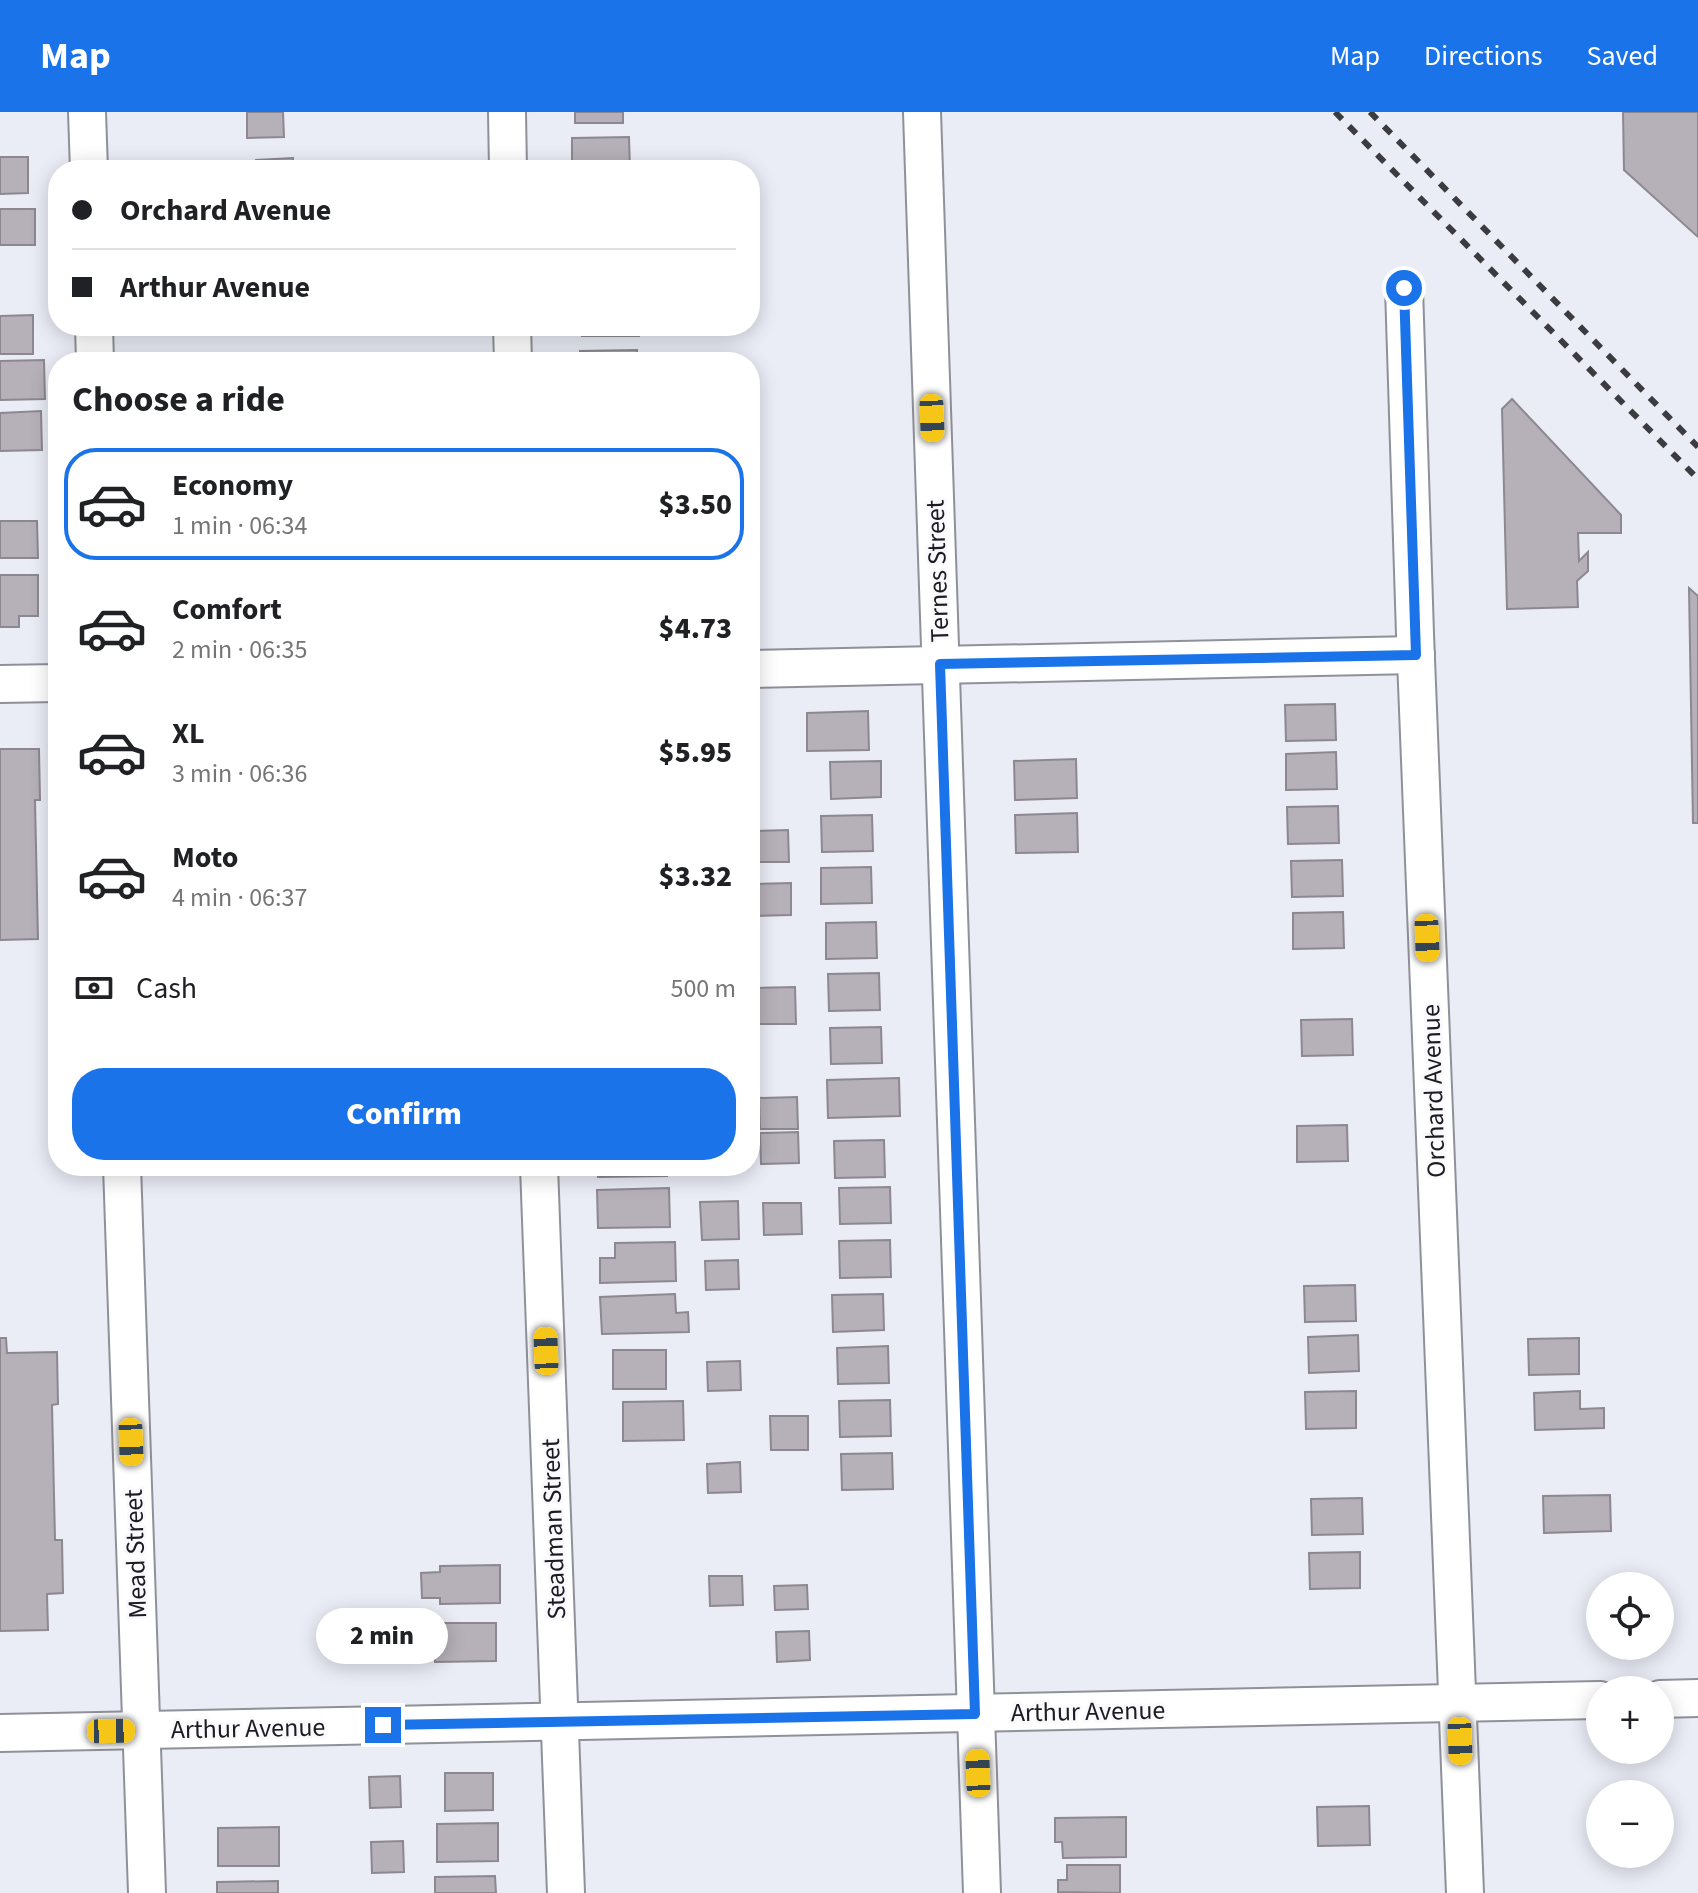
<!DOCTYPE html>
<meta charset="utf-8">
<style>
body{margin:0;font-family:"Source Sans 3",sans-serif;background:#f2f2f2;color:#202124;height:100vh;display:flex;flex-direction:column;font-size:30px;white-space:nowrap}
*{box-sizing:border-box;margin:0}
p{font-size:26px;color:#757577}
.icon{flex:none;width:44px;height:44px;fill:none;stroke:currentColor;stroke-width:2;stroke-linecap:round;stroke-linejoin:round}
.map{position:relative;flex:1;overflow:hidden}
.side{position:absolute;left:48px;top:240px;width:712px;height:824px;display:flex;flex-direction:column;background:#fff;border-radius:32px;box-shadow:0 4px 20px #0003}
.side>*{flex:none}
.hud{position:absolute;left:48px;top:48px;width:712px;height:176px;border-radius:32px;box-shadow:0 4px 20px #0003;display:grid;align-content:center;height:176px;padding:0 24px;background:#fff}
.controls{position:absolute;left:1586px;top:1460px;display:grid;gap:16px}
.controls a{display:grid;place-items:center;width:88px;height:88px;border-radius:50%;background:#fff;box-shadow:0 4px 20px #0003;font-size:40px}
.end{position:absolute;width:36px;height:36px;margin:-18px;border:10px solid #1a73e8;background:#fff;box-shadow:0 0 0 4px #fff}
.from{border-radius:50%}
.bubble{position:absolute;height:56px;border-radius:28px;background:#fff;box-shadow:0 4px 20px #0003;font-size:26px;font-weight:800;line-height:56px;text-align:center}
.car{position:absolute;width:24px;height:48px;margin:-24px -12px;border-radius:10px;box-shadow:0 0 6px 2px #0007;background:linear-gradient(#f5c518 24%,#345 0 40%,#f5c518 0 76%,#345 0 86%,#f5c518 0)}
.hud b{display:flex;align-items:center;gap:28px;height:76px;font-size:30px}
.hud b+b{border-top:2px solid #e0e0e0}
.hud i{width:20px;height:20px;background:#202124}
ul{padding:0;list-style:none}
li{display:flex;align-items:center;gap:24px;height:112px;margin:0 16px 12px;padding:0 8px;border:4px solid transparent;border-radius:32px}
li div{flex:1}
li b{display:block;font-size:30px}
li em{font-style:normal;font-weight:800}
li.selected{border-color:#1a73e8}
li>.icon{width:72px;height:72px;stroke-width:1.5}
h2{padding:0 24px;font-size:36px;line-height:96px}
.pay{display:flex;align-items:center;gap:20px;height:88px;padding:0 24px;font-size:30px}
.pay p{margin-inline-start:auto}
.button{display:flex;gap:16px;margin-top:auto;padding:16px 24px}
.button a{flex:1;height:92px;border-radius:32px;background:#1a73e8;color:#fff;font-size:32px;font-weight:800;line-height:92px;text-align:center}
header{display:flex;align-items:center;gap:48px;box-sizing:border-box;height:112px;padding:0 40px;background:#1a73e8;color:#fff}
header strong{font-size:38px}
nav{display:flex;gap:44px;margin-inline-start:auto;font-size:28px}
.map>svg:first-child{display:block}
.building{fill:#b6b0b9;stroke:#8d8890;stroke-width:2}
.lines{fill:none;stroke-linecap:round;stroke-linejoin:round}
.minor-casing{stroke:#8f919a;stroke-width:40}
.minor{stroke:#fff;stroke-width:36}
.rail{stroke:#3b3b40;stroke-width:6;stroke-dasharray:10 10;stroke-linecap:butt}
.route{stroke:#1a73e8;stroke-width:10}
.labels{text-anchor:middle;stroke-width:6;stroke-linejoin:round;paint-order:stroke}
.street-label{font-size:26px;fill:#1c1c20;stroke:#f9f9fe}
</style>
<header>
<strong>Map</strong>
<nav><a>Map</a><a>Directions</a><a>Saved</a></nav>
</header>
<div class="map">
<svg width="1698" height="1781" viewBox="0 0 1698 1781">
<rect width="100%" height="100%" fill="#eaecf6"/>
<g class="building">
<polygon points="247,0 283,0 284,25 247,26"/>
<rect x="575" y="0" width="48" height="11"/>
<polygon points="1623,0 1698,0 1698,125 1624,58"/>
<polygon points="629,25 630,58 572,58 572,26"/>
<polygon points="0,45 28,45 28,81 0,82"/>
<polygon points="293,46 293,58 257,58 256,48"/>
<rect x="0" y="97" width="35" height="36"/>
<polygon points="33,203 33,242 0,242 0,204"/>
<rect x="582" y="214" width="57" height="10"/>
<polygon points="637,238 637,250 580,250 580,239"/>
<rect x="156" y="247" width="74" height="3"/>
<polygon points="44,248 45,287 0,288 0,249"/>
<polygon points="1512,287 1621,403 1621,421 1578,421 1579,449 1588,440 1588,459 1577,469 1578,495 1507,497 1502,297"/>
<polygon points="41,299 42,338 0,339 0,301"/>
<polygon points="0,409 37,409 38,446 0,446"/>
<polygon points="0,463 38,463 38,504 19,504 19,515 0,515"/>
<polygon points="1689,476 1698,484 1698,711 1693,711"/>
<polygon points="1335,592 1336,628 1286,629 1285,593"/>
<polygon points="868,599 869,638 807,639 807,601"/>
<polygon points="0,637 39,637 40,688 35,688 38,827 0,828"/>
<polygon points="1336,640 1337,677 1286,678 1286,642"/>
<polygon points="1076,647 1077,686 1015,688 1014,649"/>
<polygon points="881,649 881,685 831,687 830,650"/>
<polygon points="1338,694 1339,731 1288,732 1287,695"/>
<polygon points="1077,701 1078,740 1016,741 1015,703"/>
<polygon points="872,703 873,739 822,740 821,704"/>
<polygon points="788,718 789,750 751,750 751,719"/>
<polygon points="1342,748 1343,784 1292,785 1291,749"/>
<polygon points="871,755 872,791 821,792 821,756"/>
<polygon points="791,771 791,803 754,804 753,772"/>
<polygon points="1343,800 1344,836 1293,837 1293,801"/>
<polygon points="876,810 877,846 826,847 826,811"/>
<polygon points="879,861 880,898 829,899 828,862"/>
<polygon points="795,875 796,912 758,912 757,876"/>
<polygon points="1352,907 1353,943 1302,944 1301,908"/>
<polygon points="881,915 882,951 831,952 830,916"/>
<polygon points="899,966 900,1004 828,1006 827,968"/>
<polygon points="797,985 798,1017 760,1017 759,986"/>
<polygon points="1347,1013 1348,1049 1297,1050 1297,1014"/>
<polygon points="798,1020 799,1051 761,1052 760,1021"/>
<polygon points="884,1028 885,1065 835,1066 834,1029"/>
<polygon points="597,1054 667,1054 667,1064 598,1065"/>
<polygon points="890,1075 891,1111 840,1112 839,1076"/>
<polygon points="669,1076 670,1115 598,1116 597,1078"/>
<polygon points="738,1089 739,1127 702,1128 700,1090"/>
<polygon points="763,1091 801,1091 802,1122 764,1123"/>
<polygon points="890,1128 891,1165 840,1166 839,1129"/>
<polygon points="675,1130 676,1169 600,1171 600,1146 615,1146 615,1131"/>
<polygon points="738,1148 739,1177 706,1178 705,1149"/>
<polygon points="1355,1173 1356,1209 1305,1210 1304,1174"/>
<polygon points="675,1182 676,1201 688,1200 689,1220 602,1222 600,1185"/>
<polygon points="883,1182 884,1218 833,1220 832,1183"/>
<polygon points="1358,1223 1359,1259 1309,1261 1308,1225"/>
<polygon points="0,1226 6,1226 7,1241 57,1240 58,1292 52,1293 55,1428 62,1428 63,1481 47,1482 48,1518 0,1519"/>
<polygon points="1579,1226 1579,1262 1529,1263 1528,1227"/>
<polygon points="888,1234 889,1271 838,1272 837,1236"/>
<rect x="613" y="1238" width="53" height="39"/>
<polygon points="740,1249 741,1278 708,1279 707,1250"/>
<polygon points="1356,1279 1356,1316 1306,1317 1305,1280"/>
<polygon points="1580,1279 1580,1297 1604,1296 1604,1316 1535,1318 1534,1281"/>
<polygon points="890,1288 891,1324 840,1325 839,1289"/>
<polygon points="683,1289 684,1328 623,1329 623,1290"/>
<polygon points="770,1304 808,1304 808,1338 771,1338"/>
<polygon points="892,1341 893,1377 842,1378 841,1342"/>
<polygon points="740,1350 741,1380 708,1381 707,1352"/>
<polygon points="1610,1383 1611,1419 1544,1421 1543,1384"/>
<polygon points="1362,1386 1363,1422 1312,1423 1311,1387"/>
<polygon points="1360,1440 1360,1476 1310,1477 1309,1441"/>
<polygon points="500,1453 500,1491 440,1492 440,1486 422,1486 421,1461 440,1460 440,1454"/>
<polygon points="709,1464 742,1464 743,1493 710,1494"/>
<polygon points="807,1473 808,1497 775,1498 774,1474"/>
<polygon points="435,1511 496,1511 496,1549 435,1550"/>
<polygon points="809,1519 810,1548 777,1550 776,1520"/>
<polygon points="445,1661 493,1661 493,1698 445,1699"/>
<polygon points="400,1664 401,1695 370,1696 369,1665"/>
<polygon points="1369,1694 1370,1733 1318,1734 1317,1695"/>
<polygon points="1126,1705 1126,1745 1063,1746 1062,1730 1055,1730 1055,1706"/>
<polygon points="498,1711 498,1749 437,1750 437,1712"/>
<polygon points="279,1715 279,1754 218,1754 218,1716"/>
<polygon points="403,1729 404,1760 372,1761 371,1730"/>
<polygon points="1067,1753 1120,1753 1120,1781 1058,1780 1058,1768 1067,1768"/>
<polygon points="495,1764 496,1781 435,1781 435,1765"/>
<polygon points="278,1769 278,1781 217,1781 217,1770"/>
</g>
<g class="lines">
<defs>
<g id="minor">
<polyline points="87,0 89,58"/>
<polyline points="507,0 508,58"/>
<polyline points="922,0 982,1781"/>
<polyline points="1404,176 1415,522 1465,1781"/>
<polyline points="94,214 95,250"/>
<polyline points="512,214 513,250"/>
<polyline points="750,557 1416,543"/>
<polyline points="0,572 58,571"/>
<polyline points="122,1054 147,1781"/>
<polyline points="539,1054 566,1781"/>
<polyline points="1660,1587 1698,1586"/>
<polyline points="0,1621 1600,1588"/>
</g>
</defs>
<use href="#minor" class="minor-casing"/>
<use href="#minor" class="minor"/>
<g class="rail">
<polyline points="1335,0 1698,367"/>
<polyline points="1370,0 1698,335"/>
</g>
</g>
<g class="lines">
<polyline class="route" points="383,1613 975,1602 940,552 1416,543 1404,176"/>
</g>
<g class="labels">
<g class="street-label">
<text transform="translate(937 459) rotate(-92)" y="9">Ternes Street</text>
<text transform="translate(1433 979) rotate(-92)" y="9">Orchard Avenue</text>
<text transform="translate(553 1417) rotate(-92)" y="9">Steadman Street</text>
<text transform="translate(135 1442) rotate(-92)" y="9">Mead Street</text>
<text transform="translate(1088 1599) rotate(-1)" y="9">Arthur Avenue</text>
<text transform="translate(248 1616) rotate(-1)" y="9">Arthur Avenue</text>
</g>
</g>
</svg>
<div class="controls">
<a><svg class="icon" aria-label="locate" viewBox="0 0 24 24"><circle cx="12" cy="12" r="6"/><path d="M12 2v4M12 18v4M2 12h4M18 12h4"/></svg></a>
<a>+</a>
<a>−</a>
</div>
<i class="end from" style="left:1404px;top:176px"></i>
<i class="end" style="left:383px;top:1613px"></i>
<div class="bubble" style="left:316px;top:1496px;width:132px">2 min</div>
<i class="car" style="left:932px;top:306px;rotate:178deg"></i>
<i class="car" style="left:1427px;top:826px;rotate:178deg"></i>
<i class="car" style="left:546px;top:1239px;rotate:358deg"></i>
<i class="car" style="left:131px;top:1330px;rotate:178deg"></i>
<i class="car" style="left:111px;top:1619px;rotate:89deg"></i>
<i class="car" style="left:1460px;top:1629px;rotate:178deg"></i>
<i class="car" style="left:978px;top:1661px;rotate:358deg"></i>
<div class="hud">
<b><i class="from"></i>Orchard Avenue</b>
<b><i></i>Arthur Avenue</b>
</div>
<section class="side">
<h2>Choose a ride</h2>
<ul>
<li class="selected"><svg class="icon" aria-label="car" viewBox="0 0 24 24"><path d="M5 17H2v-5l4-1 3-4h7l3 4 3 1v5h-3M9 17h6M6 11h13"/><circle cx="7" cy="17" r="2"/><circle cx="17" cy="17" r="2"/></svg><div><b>Economy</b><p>1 min · 06:34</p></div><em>$3.50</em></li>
<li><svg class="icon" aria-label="car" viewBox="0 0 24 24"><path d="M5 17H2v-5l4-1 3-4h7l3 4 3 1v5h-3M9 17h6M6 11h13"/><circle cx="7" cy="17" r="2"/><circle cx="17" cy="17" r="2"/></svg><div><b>Comfort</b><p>2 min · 06:35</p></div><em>$4.73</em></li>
<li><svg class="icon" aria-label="car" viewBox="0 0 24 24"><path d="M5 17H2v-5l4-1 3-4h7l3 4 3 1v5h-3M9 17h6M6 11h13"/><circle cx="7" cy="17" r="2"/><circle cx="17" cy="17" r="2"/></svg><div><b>XL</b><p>3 min · 06:36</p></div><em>$5.95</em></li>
<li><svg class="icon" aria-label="car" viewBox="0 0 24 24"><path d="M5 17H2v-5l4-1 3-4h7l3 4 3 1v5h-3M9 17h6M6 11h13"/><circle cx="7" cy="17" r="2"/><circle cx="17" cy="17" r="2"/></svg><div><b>Moto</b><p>4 min · 06:37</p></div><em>$3.32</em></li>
</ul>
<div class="pay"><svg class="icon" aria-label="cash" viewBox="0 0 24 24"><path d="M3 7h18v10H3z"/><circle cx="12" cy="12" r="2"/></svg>Cash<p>500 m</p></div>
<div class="button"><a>Confirm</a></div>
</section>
</div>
